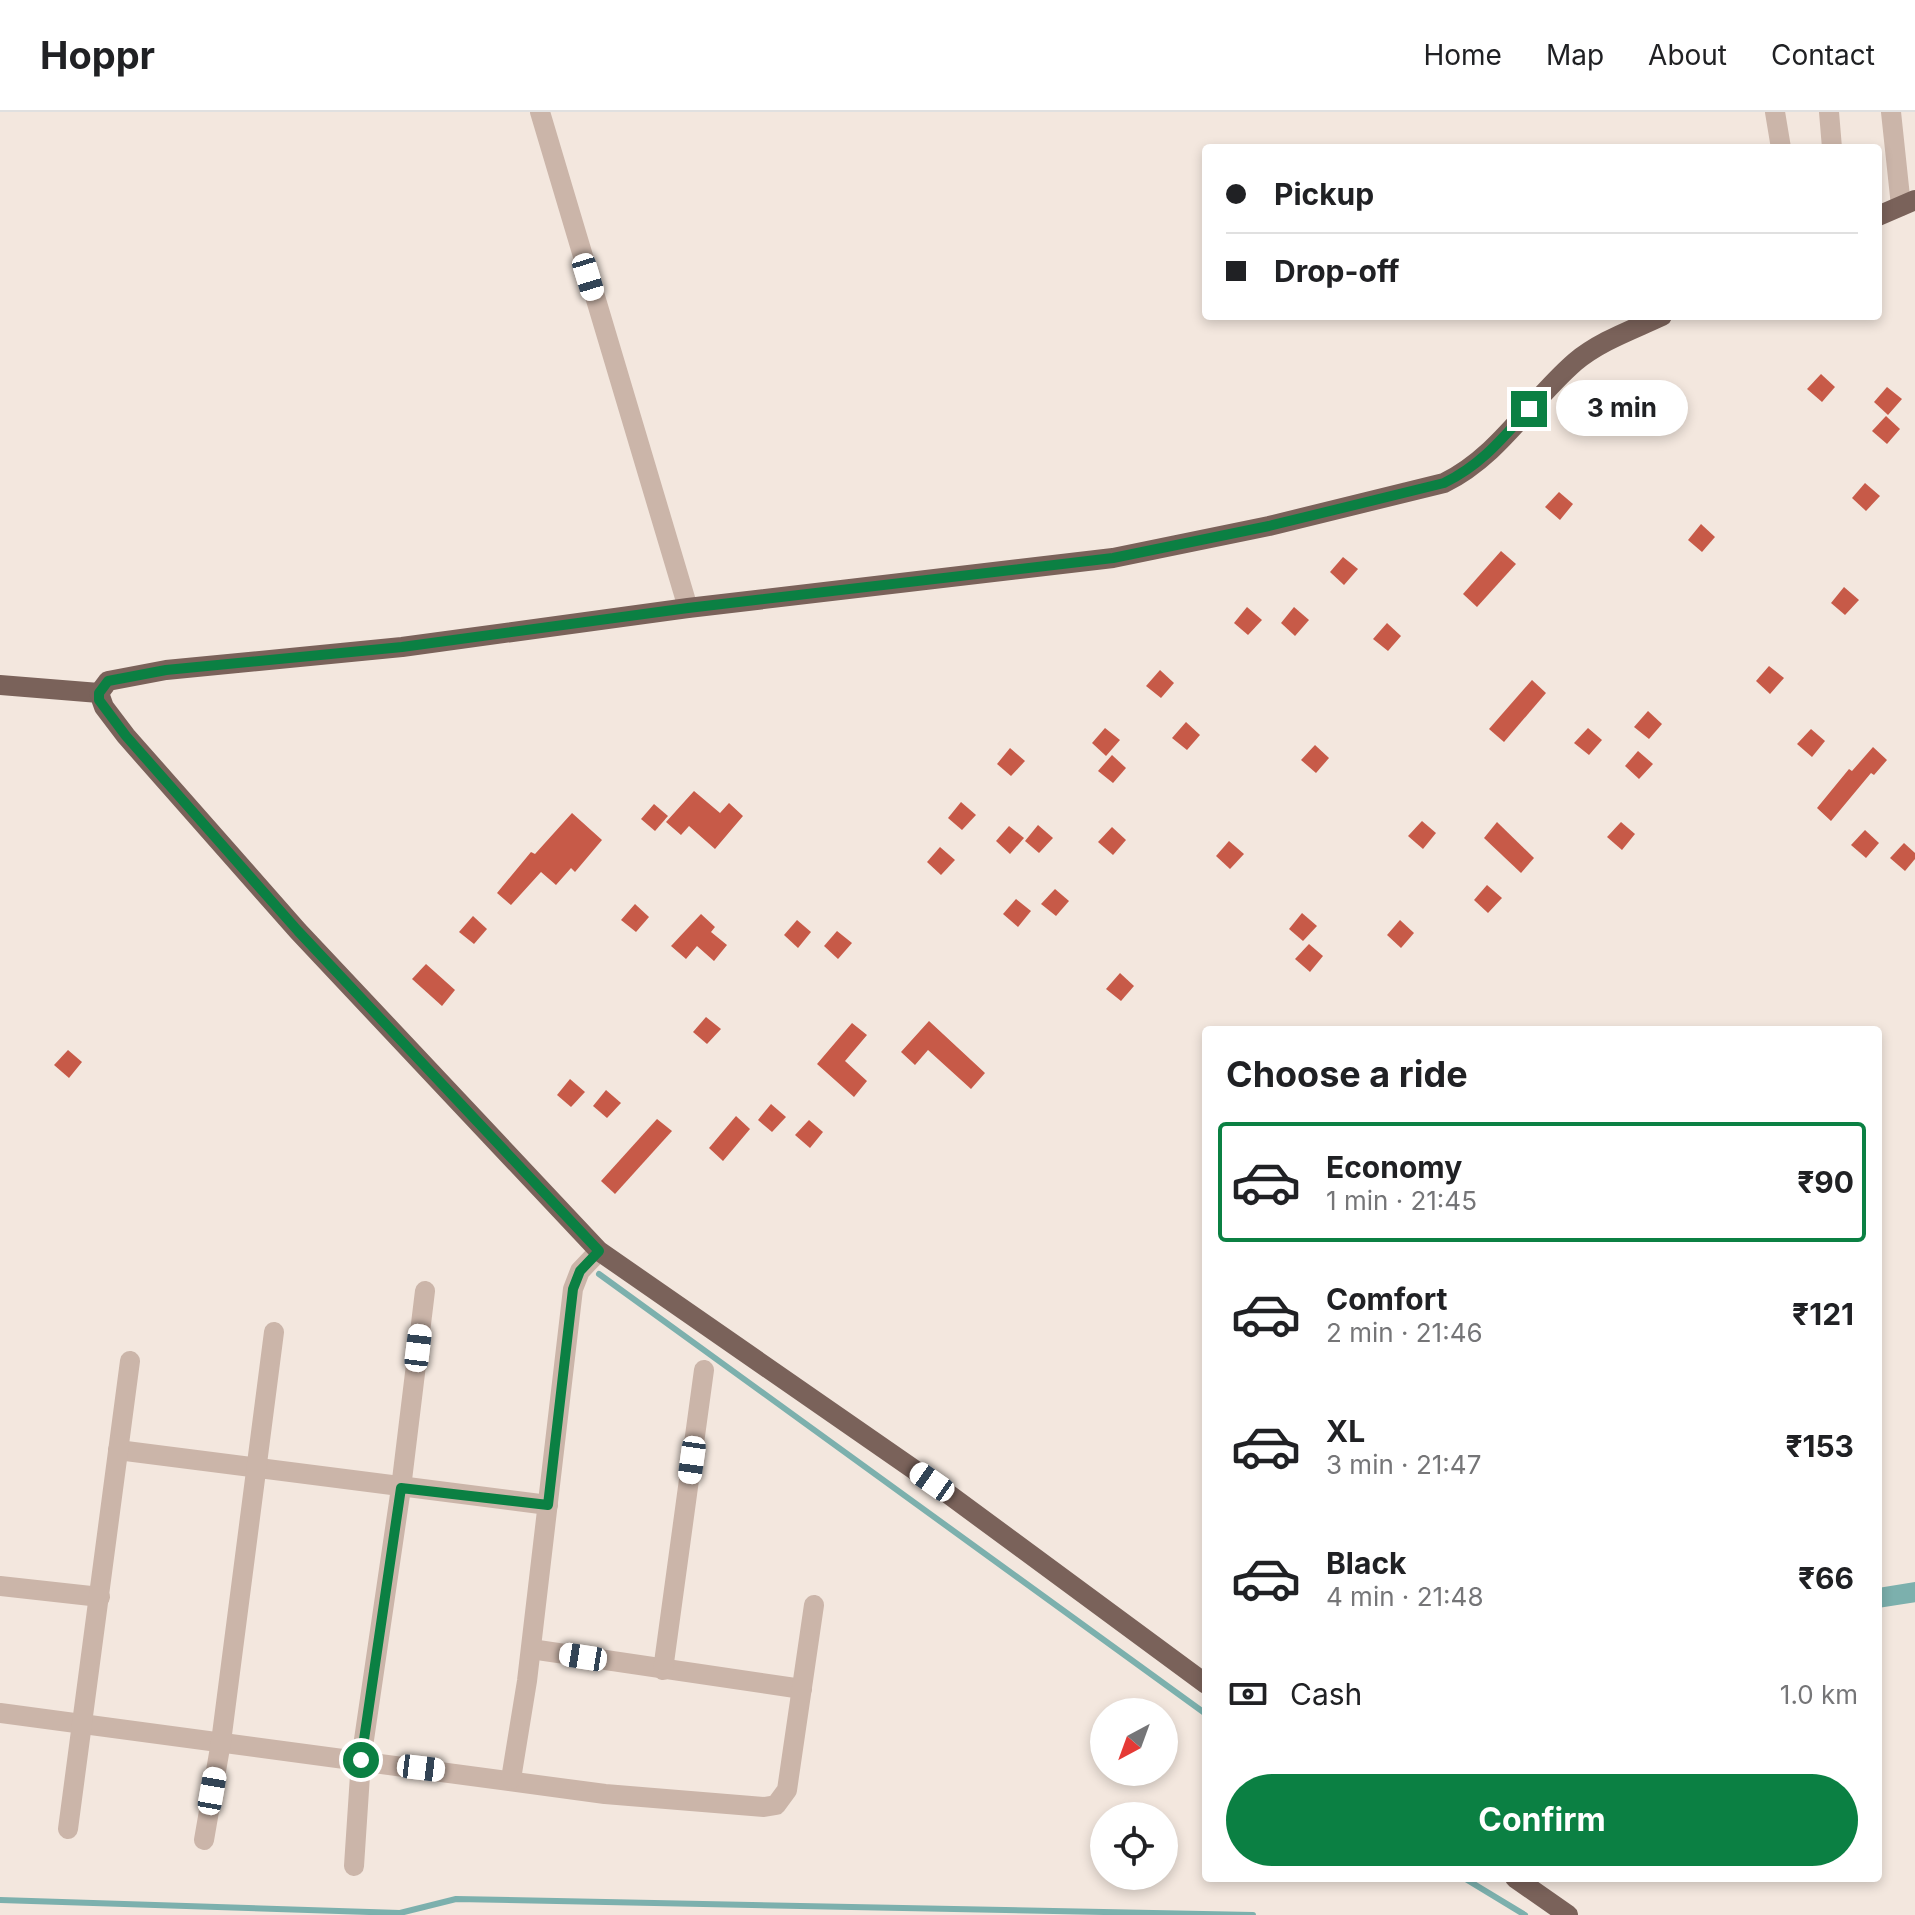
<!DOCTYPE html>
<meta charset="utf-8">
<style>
body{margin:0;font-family:Inter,sans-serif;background:#f2f2f2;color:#202124;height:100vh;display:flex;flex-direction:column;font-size:30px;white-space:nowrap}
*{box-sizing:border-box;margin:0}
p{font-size:26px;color:#757577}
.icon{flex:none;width:44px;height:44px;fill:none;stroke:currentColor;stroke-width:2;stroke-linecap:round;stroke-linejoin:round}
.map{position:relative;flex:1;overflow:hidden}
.sheet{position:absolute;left:1202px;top:914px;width:680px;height:856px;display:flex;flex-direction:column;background:#fff;border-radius:8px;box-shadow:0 4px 12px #0003}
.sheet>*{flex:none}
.banner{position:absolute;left:1202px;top:32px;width:680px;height:176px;border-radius:8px;box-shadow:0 4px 12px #0003;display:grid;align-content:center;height:176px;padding:0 24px;background:#fff}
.needle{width:52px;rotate:221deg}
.buttons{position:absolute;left:1090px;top:1586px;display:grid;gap:16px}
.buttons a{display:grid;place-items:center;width:88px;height:88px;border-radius:50%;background:#fff;box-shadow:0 4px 12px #0003;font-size:40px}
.end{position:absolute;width:36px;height:36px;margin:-18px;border:10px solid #0b8043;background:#fff;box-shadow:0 0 0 4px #fff}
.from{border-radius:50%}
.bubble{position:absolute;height:56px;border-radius:28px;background:#fff;box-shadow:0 4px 12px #0003;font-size:26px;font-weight:700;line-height:56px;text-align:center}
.car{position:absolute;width:24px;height:48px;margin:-24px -12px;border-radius:10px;box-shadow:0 0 6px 2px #0007;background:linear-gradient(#fff 24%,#345 0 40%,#fff 0 76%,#345 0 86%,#fff 0)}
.banner b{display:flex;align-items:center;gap:28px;height:76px;font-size:30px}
.banner b+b{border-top:2px solid #e0e0e0}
.banner i{width:20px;height:20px;background:#202124}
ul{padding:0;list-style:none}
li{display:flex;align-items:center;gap:24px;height:120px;margin:0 16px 12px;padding:0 8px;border:4px solid transparent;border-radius:8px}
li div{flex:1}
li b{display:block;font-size:30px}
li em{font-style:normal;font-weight:700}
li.active{border-color:#0b8043}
li>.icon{width:72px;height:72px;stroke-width:1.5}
h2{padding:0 24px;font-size:36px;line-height:96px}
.pay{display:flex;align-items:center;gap:20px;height:88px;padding:0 24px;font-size:30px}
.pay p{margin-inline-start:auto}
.primary-button{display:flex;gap:16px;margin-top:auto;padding:16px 24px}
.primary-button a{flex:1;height:92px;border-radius:48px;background:#0b8043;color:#fff;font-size:32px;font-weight:700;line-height:92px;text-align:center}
header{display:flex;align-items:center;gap:48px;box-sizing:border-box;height:112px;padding:0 40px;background:#fff;border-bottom:2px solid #e0e0e0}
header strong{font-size:38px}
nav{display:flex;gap:44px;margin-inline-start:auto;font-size:28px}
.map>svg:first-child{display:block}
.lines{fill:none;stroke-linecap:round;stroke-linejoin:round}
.stream{stroke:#7cb0ad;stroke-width:6}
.canal{stroke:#7cb0ad;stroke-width:20}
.building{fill:#c75a48}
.minor{stroke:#cbb5a9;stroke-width:20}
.major{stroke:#7a625a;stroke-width:20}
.route{stroke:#0b8043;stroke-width:10}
</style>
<header>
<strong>Hoppr</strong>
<nav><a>Home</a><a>Map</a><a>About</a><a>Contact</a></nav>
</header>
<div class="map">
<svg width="1915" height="1803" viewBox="0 0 1915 1803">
<rect width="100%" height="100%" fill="#f3e7de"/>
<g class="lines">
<g class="stream">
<polyline points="599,1162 1206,1602"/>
<polyline points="1464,1766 1525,1803"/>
<polyline points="0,1788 400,1801 456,1787 1253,1803"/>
</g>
<polyline class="canal" points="1878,1486 1915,1480"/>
</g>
<g class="building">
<polygon points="1821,262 1835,275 1822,290 1807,277"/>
<polygon points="1887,275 1902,287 1888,303 1874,290"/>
<polygon points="1886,304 1900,317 1887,332 1872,319"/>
<polygon points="1865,371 1880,384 1866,399 1852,386"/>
<polygon points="1559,380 1573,392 1560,408 1545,395"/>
<polygon points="1701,412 1715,425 1702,440 1688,428"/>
<polygon points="1501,439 1516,452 1477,495 1463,482"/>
<polygon points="1343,445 1358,457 1344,473 1330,460"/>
<polygon points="1844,475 1859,488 1845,503 1831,491"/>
<polygon points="1247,495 1262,508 1248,523 1234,511"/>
<polygon points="1294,495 1309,508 1295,524 1281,511"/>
<polygon points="1387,511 1401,524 1388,539 1373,527"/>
<polygon points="1769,554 1784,566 1770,582 1756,569"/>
<polygon points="1160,558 1174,571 1161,586 1146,574"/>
<polygon points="1532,568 1546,581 1504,630 1489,617"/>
<polygon points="1648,599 1662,612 1649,627 1634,615"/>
<polygon points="1186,610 1200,623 1187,638 1172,626"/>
<polygon points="1105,616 1120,628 1106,644 1092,631"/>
<polygon points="1588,616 1602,628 1589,643 1574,631"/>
<polygon points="1811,617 1825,629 1812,645 1797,632"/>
<polygon points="1315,633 1329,646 1316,661 1301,648"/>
<polygon points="1873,635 1887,648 1874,663 1871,661 1831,709 1817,696 1849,657 1852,659"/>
<polygon points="1010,636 1025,649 1011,664 997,652"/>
<polygon points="1638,639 1653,652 1639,667 1625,654"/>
<polygon points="1112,643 1126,656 1113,671 1098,659"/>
<polygon points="694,679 720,701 729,691 743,704 715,737 689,714 681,723 666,710"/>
<polygon points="961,690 976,703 962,718 948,706"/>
<polygon points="654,692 668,704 655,719 641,707"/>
<polygon points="572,701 602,728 575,760 571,756 556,773 541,760 511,793 497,781 531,740 535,742"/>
<polygon points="1422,709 1436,721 1423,737 1408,724"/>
<polygon points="1497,710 1534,746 1521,761 1484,726"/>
<polygon points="1621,710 1635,722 1622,738 1607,725"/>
<polygon points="1038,713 1053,726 1039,741 1025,729"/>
<polygon points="1009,714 1024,726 1010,742 996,729"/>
<polygon points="1112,715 1126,728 1113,743 1098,730"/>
<polygon points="1865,718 1879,731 1866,746 1851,733"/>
<polygon points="1229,729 1244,742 1230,757 1216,744"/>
<polygon points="1904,731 1915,741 1915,747 1905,759 1890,746"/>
<polygon points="940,735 955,748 941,763 927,750"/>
<polygon points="1487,773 1502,786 1488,801 1474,788"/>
<polygon points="1055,777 1069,789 1056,804 1041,792"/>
<polygon points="1016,787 1031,799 1018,815 1003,802"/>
<polygon points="635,792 649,805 636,820 621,808"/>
<polygon points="1302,801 1317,814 1303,829 1289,817"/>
<polygon points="701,802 715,815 711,820 727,833 714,849 697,834 686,847 671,834"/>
<polygon points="473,804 487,817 474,832 459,820"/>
<polygon points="797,808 811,820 798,836 784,823"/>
<polygon points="1400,808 1414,821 1401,836 1387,823"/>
<polygon points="837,819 852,831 838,847 824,834"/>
<polygon points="1309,832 1323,844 1310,860 1295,847"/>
<polygon points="426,852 455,878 442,894 412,867"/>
<polygon points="1120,861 1134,874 1121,889 1106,877"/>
<polygon points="706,905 721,917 707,932 693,920"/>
<polygon points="929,909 985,961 971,977 928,938 915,953 901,940"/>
<polygon points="852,911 867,923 845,949 867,969 854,985 817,952"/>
<polygon points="68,938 82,950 69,966 54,953"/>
<polygon points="570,967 585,980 571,995 557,983"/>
<polygon points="606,978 621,991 607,1006 593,994"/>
<polygon points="771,992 786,1005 772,1020 758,1008"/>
<polygon points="736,1004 750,1017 723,1049 709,1036"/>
<polygon points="657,1007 672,1019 615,1082 601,1069"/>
<polygon points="809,1008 823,1020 810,1036 795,1023"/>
</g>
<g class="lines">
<g class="minor">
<polyline points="540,0 688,496"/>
<polyline points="1775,0 1781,36"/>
<polyline points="1829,0 1832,36"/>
<polyline points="1891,0 1901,94"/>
<polyline points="118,1338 548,1393"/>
<polyline points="0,1474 100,1485"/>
<polyline points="531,1537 802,1577"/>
<polyline points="663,1558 704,1258"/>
<polyline points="0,1601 605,1682 764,1695 776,1693 787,1678 814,1493"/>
<polyline points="511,1667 527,1569 573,1177 580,1159 599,1139"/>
<polyline points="68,1717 130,1249"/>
<polyline points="204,1728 221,1630 274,1220"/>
<polyline points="354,1754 361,1648 401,1376 425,1179"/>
</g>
<g class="major">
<polyline points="1878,104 1915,88"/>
<polyline points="0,573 99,581 104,595 126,624 298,819 599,1139 932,1370 1206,1572"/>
<path d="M99 581 108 569 166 558 402 535 688 496 1113 446 1269 414 1444 371C1499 344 1529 290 1575 250 1600 229 1632 218 1662 204"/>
<polyline points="1515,1766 1568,1803"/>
</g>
</g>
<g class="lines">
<path class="route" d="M361 1648 401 1376 548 1393 573 1177 580 1159 599 1139 298 819 126 624 99 588V581L108 569 166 558 402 535 688 496 1113 446 1269 414 1444 371C1481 353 1502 327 1529 297"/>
</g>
</svg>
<div class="buttons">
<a><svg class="needle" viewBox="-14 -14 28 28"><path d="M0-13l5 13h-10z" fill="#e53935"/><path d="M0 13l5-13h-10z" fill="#757577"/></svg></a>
<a><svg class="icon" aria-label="locate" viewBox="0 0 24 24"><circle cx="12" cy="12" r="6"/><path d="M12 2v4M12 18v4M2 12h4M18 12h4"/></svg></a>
</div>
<i class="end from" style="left:361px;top:1648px"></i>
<i class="end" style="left:1529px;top:297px"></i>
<div class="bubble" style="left:1556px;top:268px;width:132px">3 min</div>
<i class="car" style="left:588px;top:165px;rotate:163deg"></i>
<i class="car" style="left:418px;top:1236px;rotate:7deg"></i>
<i class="car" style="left:692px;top:1348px;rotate:188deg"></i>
<i class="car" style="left:932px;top:1370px;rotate:305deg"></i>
<i class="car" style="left:583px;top:1545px;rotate:279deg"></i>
<i class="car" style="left:421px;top:1656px;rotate:97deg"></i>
<i class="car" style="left:212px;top:1679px;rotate:10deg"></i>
<div class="banner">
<b><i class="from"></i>Pickup</b>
<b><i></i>Drop-off</b>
</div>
<section class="sheet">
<h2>Choose a ride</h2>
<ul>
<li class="active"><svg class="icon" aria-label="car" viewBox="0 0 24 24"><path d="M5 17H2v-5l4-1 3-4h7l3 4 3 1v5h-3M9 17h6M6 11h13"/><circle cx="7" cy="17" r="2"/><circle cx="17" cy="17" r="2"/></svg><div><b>Economy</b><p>1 min · 21:45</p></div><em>₹90</em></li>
<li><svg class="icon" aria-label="car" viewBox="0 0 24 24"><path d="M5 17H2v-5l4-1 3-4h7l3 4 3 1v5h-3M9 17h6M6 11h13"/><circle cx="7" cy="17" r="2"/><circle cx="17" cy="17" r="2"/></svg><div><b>Comfort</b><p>2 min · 21:46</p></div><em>₹121</em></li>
<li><svg class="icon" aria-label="car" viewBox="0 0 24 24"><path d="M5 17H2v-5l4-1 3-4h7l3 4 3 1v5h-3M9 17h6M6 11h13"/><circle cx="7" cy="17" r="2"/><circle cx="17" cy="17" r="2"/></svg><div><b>XL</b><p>3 min · 21:47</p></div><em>₹153</em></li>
<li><svg class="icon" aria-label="car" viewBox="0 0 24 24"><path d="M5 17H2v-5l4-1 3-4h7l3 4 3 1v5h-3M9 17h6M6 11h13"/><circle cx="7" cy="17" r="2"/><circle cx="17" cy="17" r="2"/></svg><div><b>Black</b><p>4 min · 21:48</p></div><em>₹66</em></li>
</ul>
<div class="pay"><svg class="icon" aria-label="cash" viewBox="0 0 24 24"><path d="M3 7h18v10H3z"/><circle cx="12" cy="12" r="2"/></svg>Cash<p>1.0 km</p></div>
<div class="primary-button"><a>Confirm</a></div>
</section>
</div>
